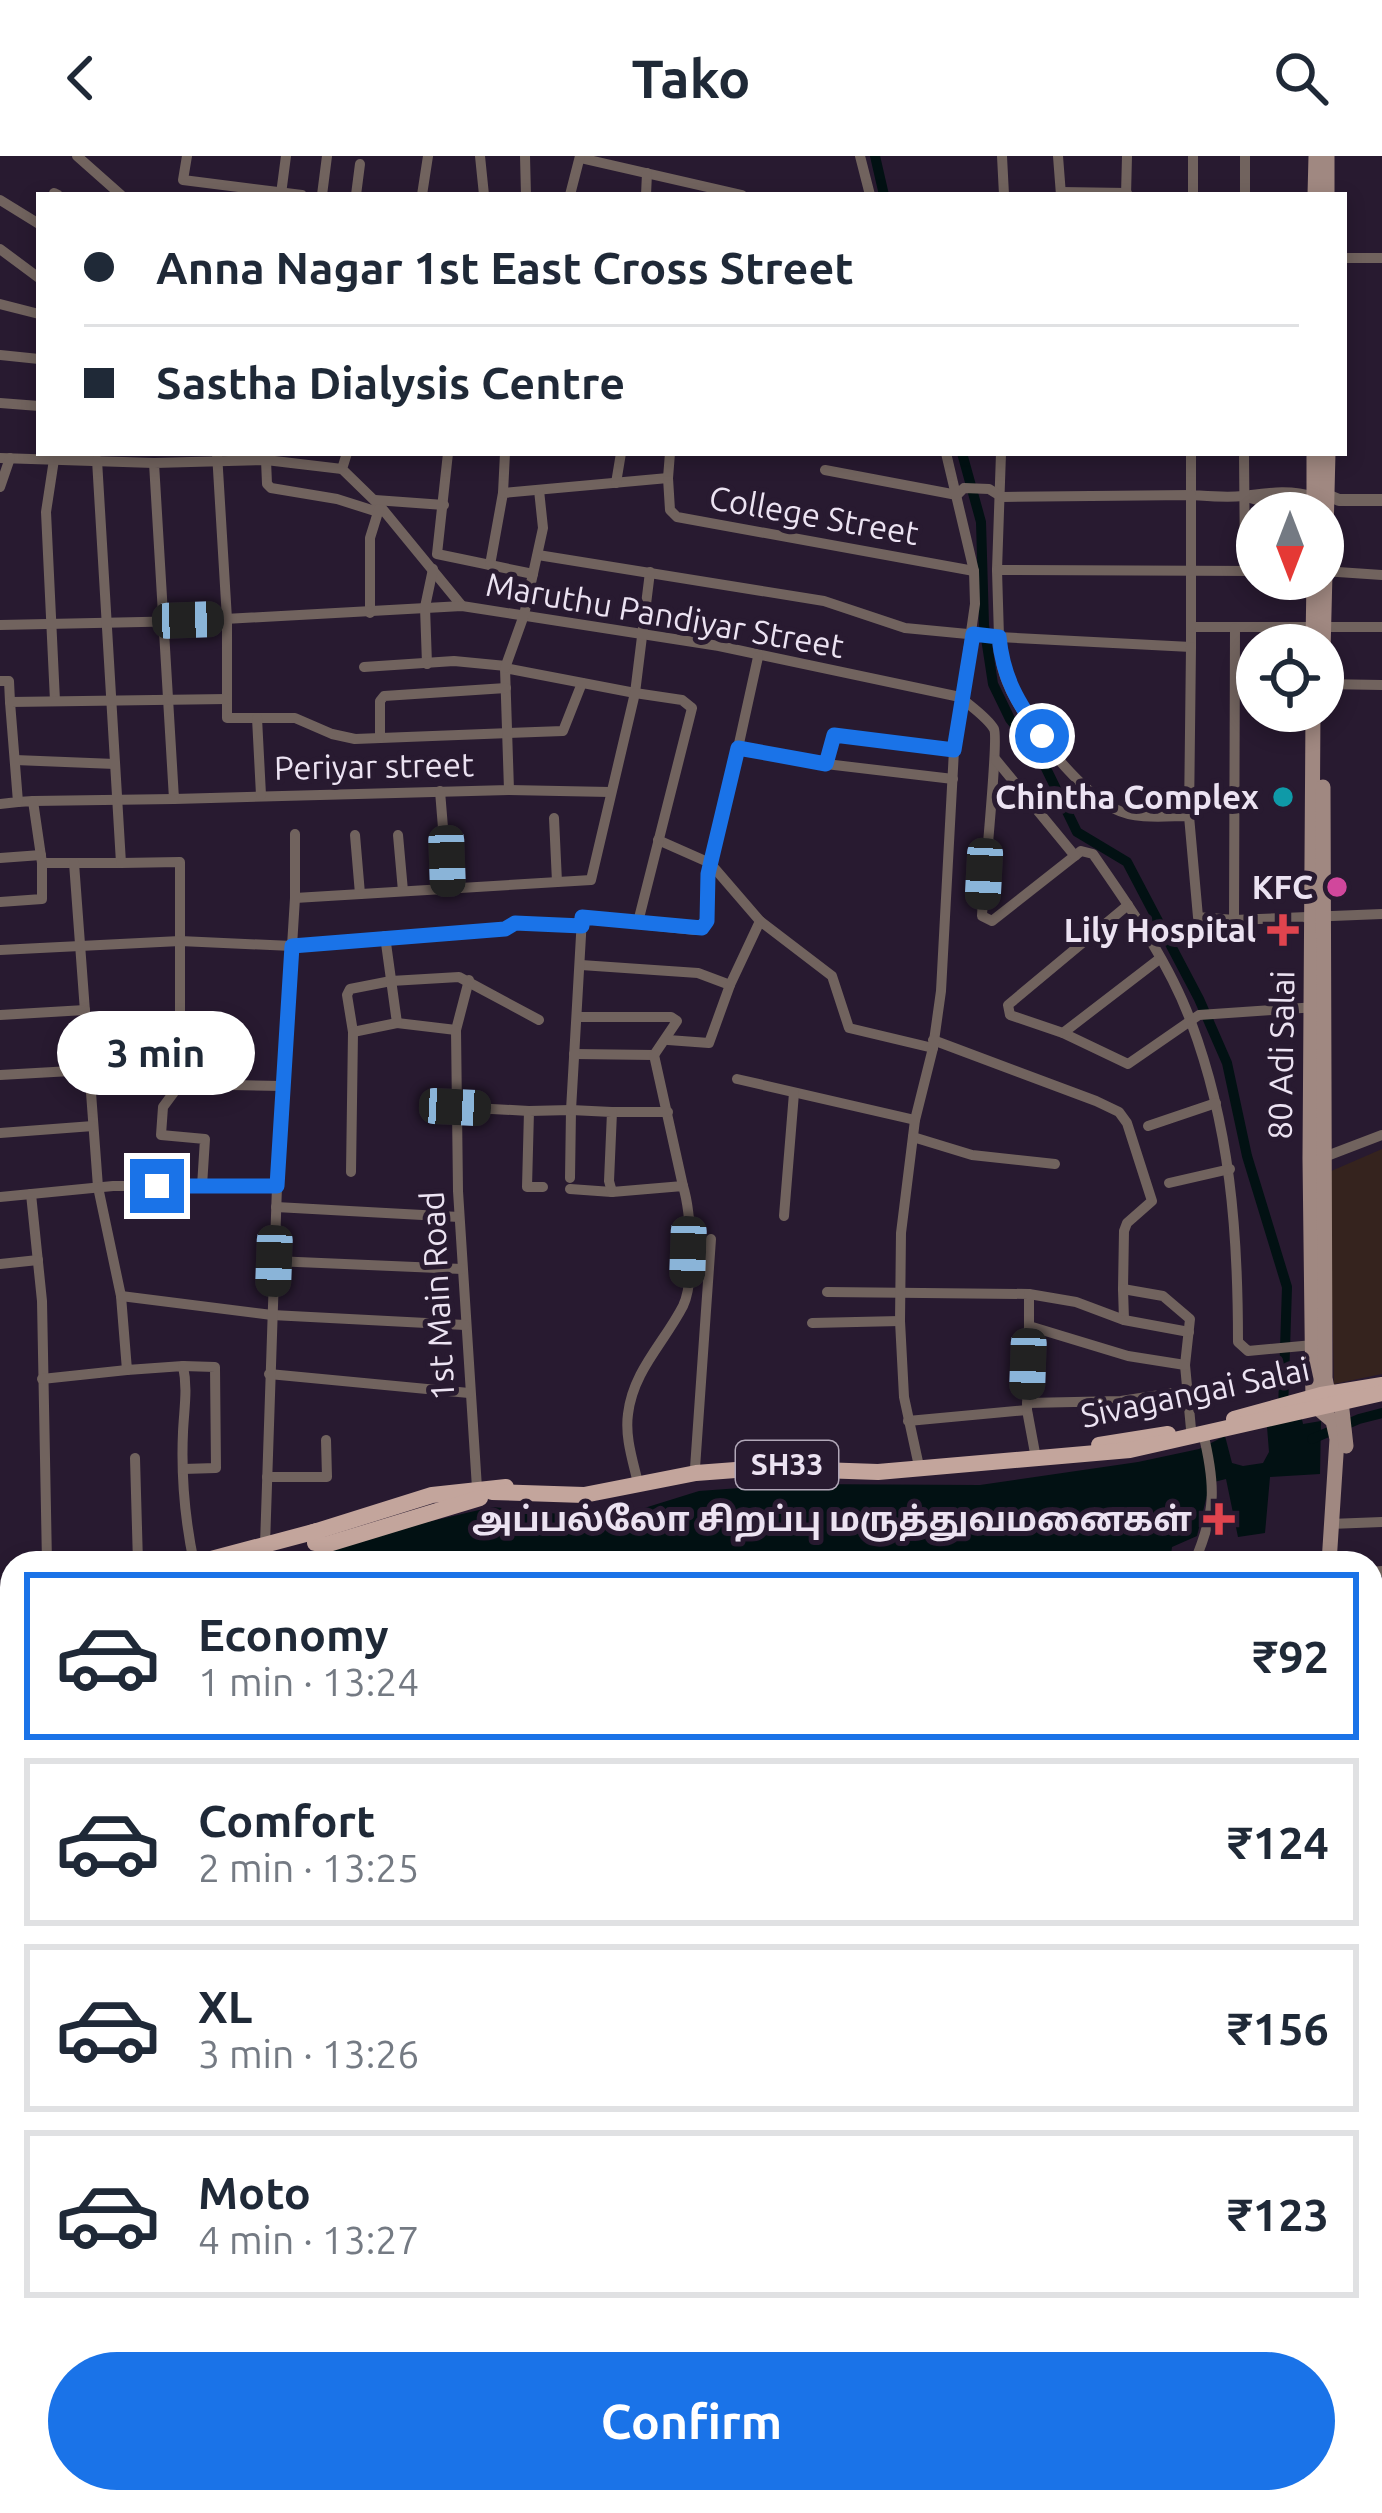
<!DOCTYPE html>
<meta charset="utf-8">
<style>
body{margin:0;font-family:Ubuntu,"Noto Sans Tamil",sans-serif;background:#f2f2f3;color:#1f2937;height:100vh;display:flex;flex-direction:column;font-size:45px;white-space:nowrap}
*{box-sizing:border-box;margin:0}
p{font-size:39px;color:#747a83}
.icon{flex:none;width:66px;height:66px;fill:none;stroke:currentColor;stroke-width:2;stroke-linecap:round;stroke-linejoin:round}
.map{position:relative;flex:1;overflow:hidden}
.drawer{position:absolute;left:0px;top:1395px;width:1383px;height:963px;display:flex;flex-direction:column;background:#fff;border-radius:36px 36px 0 0;box-shadow:0 6px 18px #0003}
.drawer>*{flex:none}
.hud{position:absolute;left:36px;top:36px;width:1311px;height:264px;border-radius:0px;box-shadow:0 6px 18px #0003;display:grid;align-content:center;height:264px;padding:0 48px;background:#fff}
.needle{width:78px;rotate:180deg}
.tools{position:absolute;left:1236px;top:336px;display:grid;gap:24px}
.tools a{display:grid;place-items:center;width:108px;height:108px;border-radius:50%;background:#fff;box-shadow:0 6px 18px #0003;font-size:60px}
.end{position:absolute;width:54px;height:54px;margin:-27px;border:15px solid #1a73e8;background:#fff;box-shadow:0 0 0 6px #fff}
.from{border-radius:50%}
.bubble{position:absolute;height:84px;border-radius:42px;background:#fff;box-shadow:0 6px 18px #0003;font-size:39px;font-weight:700;line-height:84px;text-align:center}
.car{position:absolute;width:36px;height:72px;margin:-36px -18px;border-radius:15px;box-shadow:0 0 9px 3px #0007;background:linear-gradient(#222 24%,#8ab4d8 0 40%,#222 0 76%,#8ab4d8 0 86%,#222 0)}
.hud b{display:flex;align-items:center;gap:42px;height:114px;font-size:45px}
.hud b+b{border-top:3px solid #e0e1e3}
.hud i{width:30px;height:30px;background:#1f2937}
ul{padding:21px 0 0;list-style:none}
li{display:flex;align-items:center;gap:36px;height:168px;margin:0 24px 18px;padding:0 24px;border:6px solid #e0e1e3;border-radius:0px}
li div{flex:1}
li b{display:block;font-size:45px}
li em{font-style:normal;font-weight:700}
li.on{border-color:#1a73e8}
li>.icon{width:108px;height:108px;stroke-width:1.5}
.button{display:flex;gap:24px;margin-top:auto;padding:24px 48px}
.button a{flex:1;height:138px;border-radius:72px;background:#1a73e8;color:#fff;font-size:48px;font-weight:700;line-height:138px;text-align:center}
header{display:flex;justify-content:space-between;align-items:center;height:156px;padding:0 48px;background:#fff;font-size:54px;font-weight:700}
.map>svg:first-child{display:block}
.industrial{fill:#35231e}
.water{fill:#021113}
.lines{fill:none;stroke-linecap:round;stroke-linejoin:round}
.canal{stroke:#021113;stroke-width:10}
.minor{stroke:#71635e;stroke-width:10}
.tertiary{stroke:#71635e;stroke-width:12}
.secondary{stroke:#a08881;stroke-width:15}
.primary{stroke:#c3a59c;stroke-width:16}
.primary-bridge{stroke:#c3a59c;stroke-width:16}
.route{stroke:#1a73e8;stroke-width:15}
.culture-dot{fill:#0f9aa8;stroke:#281a30;stroke-width:4.5}
.hotel-dot{fill:#d1479c;stroke:#281a30;stroke-width:4.5}
.health-dot{fill:#e0444e;stroke:#281a30;stroke-width:4.5}
.labels{text-anchor:middle;stroke-width:10;stroke-linejoin:round;paint-order:stroke}
.shield{fill:#281a30;stroke:#b1a7b8;stroke-width:3}
.shield-label{font-size:30px;font-weight:bold;fill:#ece3f2}
.street-label{font-size:33px;fill:#ece3f2;stroke:#281a30}
.poi-label{font-size:33px;font-weight:bold;fill:#ece3f2;stroke:#281a30;text-anchor:end}
</style>
<header><svg class="icon" aria-label="back" viewBox="0 0 24 24"><path d="M15 5l-7 7 7 7"/></svg>Tako<svg class="icon" aria-label="search" viewBox="0 0 24 24"><circle cx="10" cy="10" r="6"/><path d="M15 15l6 6"/></svg></header>
<div class="map">
<svg width="1382" height="2357" viewBox="0 0 1382 2357">
<rect width="100%" height="100%" fill="#281a30"/>
<polygon class="industrial" points="1382,993 1382,1218 1334,1228 1329,1016"/>
<g class="water">
<polygon points="1300,1254 1303,1268 1321,1265 1320,1318 1270,1321 1265,1377 1238,1381 1226,1323 1210,1327 1197,1380 1172,1391 1170,1407 291,1407 406,1371 492,1351 609,1363 699,1335 795,1328 980,1329 1138,1306 1199,1293 1225,1280 1232,1307 1243,1310 1263,1307 1269,1296 1266,1258"/>
<polygon points="12,1484 12,2346 1069,2346 1067,2357 0,2357 0,1486"/>
</g>
<g class="lines">
<g class="canal">
<polyline points="875,0 884,39"/>
<polyline points="962,297 981,366 984,469 993,528 1010,563 1040,600 1077,676 1127,706 1199,843 1227,907 1247,1000 1287,1131 1283,1255"/>
<polyline points="1312,1283 1359,1263 1382,1257"/>
</g>
<g class="minor">
<polyline points="77,0 121,39"/>
<polyline points="187,0 183,24 302,39"/>
<polyline points="480,0 484,39"/>
<polyline points="525,0 526,39"/>
<polyline points="860,0 870,39"/>
<polyline points="1002,0 1004,39"/>
<polyline points="1058,0 1061,39"/>
<polyline points="580,2 742,39"/>
<polyline points="1061,36 1127,37"/>
<polyline points="54,37 58,39"/>
<polyline points="281,38 286,0"/>
<polyline points="322,39 327,0"/>
<polyline points="356,39 360,8"/>
<polyline points="422,39 428,0"/>
<polyline points="570,39 580,0"/>
<polyline points="646,39 647,17"/>
<polyline points="1126,39 1127,0"/>
<polyline points="1193,39 1193,0"/>
<polyline points="1245,39 1245,0"/>
<polyline points="0,44 39,68"/>
<polyline points="0,93 39,122"/>
<polyline points="1344,102 1382,102"/>
<polyline points="0,148 39,158"/>
<polyline points="0,199 39,203"/>
<polyline points="0,247 39,250"/>
<polyline points="55,297 46,356 55,545"/>
<polyline points="217,297 227,463 227,562 295,562 332,578 355,583 563,575 582,527"/>
<polyline points="347,297 342,313 380,350 462,450"/>
<polyline points="448,297 437,398 490,409 503,337"/>
<polyline points="505,297 503,337 668,322 670,354 677,361 974,415"/>
<polyline points="1001,297 997,414 999,481 1191,491 1191,471 1382,471"/>
<path d="M1191 297V339C1207 340 1226 342 1243 340 1267 337 1290 333 1314 341 1293 348 1265 349 1245 340"/>
<polyline points="1244,297 1245,415"/>
<polyline points="0,302 154,307"/>
<polyline points="266,304 267,328 271,332 337,343 378,356"/>
<polyline points="342,313 266,304 154,307 174,643 509,634 505,512 635,537 650,416"/>
<polyline points="825,314 957,339 964,332 989,333 1002,341 1191,339 1191,471"/>
<polyline points="668,322 670,297"/>
<polyline points="616,327 621,297"/>
<polyline points="0,331 10,302"/>
<polyline points="375,344 444,349"/>
<path d="M538 399 824 445 905 472 999 481C1000 493 1000 507 1004 518 1017 559 1077 633 1115 653 1136 664 1167 660 1189 660L1198 761 1234 764 1382 758"/>
<polyline points="490,409 533,418"/>
<polyline points="997,414 1257,415"/>
<polyline points="1323,415 1382,419"/>
<polyline points="370,457 370,382 379,353"/>
<polyline points="0,469 189,465 462,450 719,490 960,541"/>
<polyline points="758,501 738,592 826,608 834,579 954,594"/>
<polyline points="427,508 425,451 433,413"/>
<polyline points="364,511 454,505 506,510"/>
<polyline points="505,512 524,459 543,372 539,334"/>
<polyline points="0,525 9,525 10,546"/>
<polyline points="1323,528 1382,529"/>
<path d="M960 541C970 550 987 561 994 573 999 583 983 735 982 760L992 765 1081 695 1093 698C1129 750 1169 806 1191 866 1230 970 1238 1075 1238 1186L1248 1195 1313 1189"/>
<polyline points="257,562 261,639"/>
<polyline points="380,582 380,545 384,540 506,532"/>
<polyline points="15,604 115,608"/>
<polyline points="996,604 1075,700"/>
<polyline points="826,608 953,623"/>
<polyline points="509,634 610,636"/>
<polyline points="440,635 448,733"/>
<polyline points="33,645 174,643"/>
<polyline points="18,646 33,645 42,707 121,707 97,304"/>
<polyline points="0,648 18,646 10,546 227,543"/>
<polyline points="1189,660 1191,491"/>
<polyline points="554,662 557,726"/>
<polyline points="355,679 360,738"/>
<polyline points="398,679 403,735"/>
<polyline points="658,684 710,707 760,765"/>
<polyline points="0,702 41,699"/>
<path d="M74 707 98 1031 121 1140 127 1214 183 1210C188 1233 184 1253 183 1276 181 1320 185 1364 194 1407"/>
<polyline points="121,707 180,706 180,928 283,930"/>
<polyline points="295,742 591,724 635,537 682,544 692,552 638,766"/>
<polyline points="0,746 42,743 42,707"/>
<polyline points="1128,749 1008,849 1010,859 1063,877 1128,908 1199,859 1316,851"/>
<polyline points="1234,764 1235,472"/>
<polyline points="0,794 180,785 292,790 505,773 515,767 582,770"/>
<polyline points="581,809 698,817 730,829 760,765 832,820 849,872 933,892"/>
<polyline points="0,859 85,854"/>
<polyline points="397,867 456,874 469,824"/>
<polyline points="456,874 458,1035 477,1332"/>
<polyline points="353,876 347,839 350,833 391,825 459,821 539,864"/>
<polyline points="1063,877 1158,804"/>
<polyline points="668,884 709,887 730,829"/>
<polyline points="933,884 1096,945 1119,956 1127,967 1152,1045 1127,1067 1124,1075 1123,1133 1163,1140 1190,1163 1185,1209 1191,1273"/>
<polyline points="574,898 654,899 677,865 671,861 577,861"/>
<polyline points="654,899 683,1030"/>
<polyline points="0,919 89,914"/>
<polyline points="737,923 915,964"/>
<polyline points="180,928 163,951 161,979 205,983 202,1030"/>
<polyline points="455,951 529,955"/>
<polyline points="612,956 668,956"/>
<polyline points="1148,970 1216,947"/>
<polyline points="0,977 93,970"/>
<polyline points="913,981 972,999 1055,1008"/>
<polyline points="1319,1003 1382,979"/>
<polyline points="351,1016 353,876 397,867 385,780"/>
<polyline points="1169,1027 1230,1013"/>
<polyline points="543,1031 527,1031 529,955 571,954 570,1022"/>
<polyline points="570,1033 612,1036"/>
<polyline points="31,1038 42,1145 47,1407"/>
<polyline points="0,1041 113,1030 277,1030"/>
<polyline points="276,1051 459,1061"/>
<polyline points="784,1060 794,937"/>
<polyline points="274,1105 462,1113"/>
<polyline points="0,1108 38,1104"/>
<polyline points="827,1136 1029,1138 1029,1170"/>
<polyline points="1029,1138 1076,1146 1124,1164 1123,1133"/>
<polyline points="121,1140 272,1159 465,1169"/>
<polyline points="1124,1164 1189,1176"/>
<polyline points="812,1167 900,1165"/>
<polyline points="183,1210 215,1211 216,1312 183,1313"/>
<polyline points="269,1218 469,1237"/>
<polyline points="42,1223 127,1214"/>
<polyline points="1027,1247 1121,1245 1186,1235"/>
<polyline points="908,1265 1027,1254"/>
<polyline points="1035,1297 1027,1254 1029,1170 1128,1200 1185,1209"/>
<polyline points="135,1302 138,1407"/>
<polyline points="695,1312 711,1083"/>
<polyline points="920,1315 904,1241 900,1165 901,1077 915,964 933,892 941,835 954,594 975,448 974,415 946,297"/>
<polyline points="267,1321 327,1321 326,1284"/>
<path d="M637 1323C632 1302 625 1280 628 1258 633 1215 664 1187 683 1150 695 1125 691 1056 683 1030L612 1036 609 1025 612 956 571 954 582 762 695 774 705 770 708 717 738 592"/>
<polyline points="1330,1368 1382,1366"/>
<polyline points="265,1389 277,1030 295,742 295,678"/>
<path d="M1194 1407C1216 1356 1216 1330 1203 1277"/>
<polyline points="1371,1416 1382,1415"/>
<polyline points="1371,1536 1382,1536"/>
<polyline points="1371,1578 1382,1579"/>
<polyline points="1371,1620 1382,1620"/>
<polyline points="1371,1749 1382,1749"/>
<polyline points="1371,1859 1382,1859"/>
<polyline points="1371,1931 1382,1931"/>
<polyline points="1371,2044 1382,2046"/>
<polyline points="1371,2179 1382,2180"/>
<polyline points="1371,2282 1382,2283"/>
<polyline points="1290,2357 1292,2346"/>
<polyline points="1346,2357 1347,2346"/>
</g>
<polyline class="tertiary" points="1327,339 1339,344 1382,344"/>
<g class="secondary">
<polyline points="1315,39 1316,0"/>
<polyline points="1327,39 1327,0"/>
<polyline points="1314,297 1314,357"/>
<polyline points="1313,486 1314,423"/>
<polyline points="1323,496 1328,297"/>
<polyline points="1313,555 1310,1003 1313,1248 1333,1265 1337,1283 1329,1407"/>
<polyline points="1323,631 1325,1222 1327,1232 1341,1245 1346,1290"/>
<polyline points="1205,2357 1209,2346"/>
<polyline points="1218,2357 1222,2346"/>
</g>
<g class="primary">
<polyline points="1234,1263 1321,1239 1382,1229"/>
<polyline points="1099,1289 1168,1278"/>
<polyline points="311,1377 432,1339 506,1331"/>
<polyline points="315,1387 325,1389 480,1342"/>
<polyline points="196,1407 317,1375"/>
<polyline points="0,1454 12,1451"/>
<polyline points="0,1467 12,1465"/>
</g>
<polyline class="primary-bridge" points="492,1336 584,1339 696,1317 762,1312 878,1316 1130,1294 1382,1237"/>
</g>
<g class="lines">
<path class="route" d="M157 1030H277L292 790 505 773 515 767 582 770V761L702 772 707 765 708 718 738 592 826 608 834 579 954 594 973 478 999 481C1003 522 1018 547 1042 580"/>
</g>
<circle class="culture-dot" cx="1283" cy="641" r="12"/>
<circle class="hotel-dot" cx="1337" cy="731" r="12"/>
<g class="health-dot">
<path d="M1277 756h12v12h12v12h-12v12h-12v-12h-12v-12h12z"/>
<path d="M1213 1345h12v12h12v12h-12v12h-12v-12h-12v-12h12z"/>
</g>
<g class="labels">
<rect class="shield" x="736" y="1285" width="102" height="48" rx="9"/>
<g class="shield-label">
<text x="787" y="1319">SH33</text>
</g>
<g class="street-label">
<text transform="translate(814 359) rotate(10)" y="12">College Street</text>
<text transform="translate(665 459) rotate(10)" y="12">Maruthu Pandiyar Street</text>
<text transform="translate(374 610) rotate(-1)" y="12">Periyar street</text>
<text transform="translate(1281 899) rotate(-89)" y="12">80 Adi Salai</text>
<text transform="translate(437 1140) rotate(-93)" y="12">1st Main Road</text>
<text transform="translate(1195 1236) rotate(-12)" y="12">Sivagangai Salai</text>
</g>
<g class="poi-label">
<text x="1259" y="653">Chintha Complex</text>
<text x="1313" y="743">KFC</text>
<text x="1256" y="786">Lily Hospital</text>
<text x="1192" y="1375">அப்பல்லோ சிறப்பு மருத்துவமனைகள்</text>
</g>
</g>
</svg>
<div class="tools">
<a><svg class="needle" viewBox="-14 -14 28 28"><path d="M0-13l5 13h-10z" fill="#e53935"/><path d="M0 13l5-13h-10z" fill="#747a83"/></svg></a>
<a><svg class="icon" aria-label="locate" viewBox="0 0 24 24"><circle cx="12" cy="12" r="6"/><path d="M12 2v4M12 18v4M2 12h4M18 12h4"/></svg></a>
</div>
<i class="end from" style="left:1042px;top:580px"></i>
<i class="end" style="left:157px;top:1030px"></i>
<div class="bubble" style="left:57px;top:855px;width:198px">3 min</div>
<i class="car" style="left:188px;top:464px;rotate:88deg"></i>
<i class="car" style="left:447px;top:705px;rotate:178deg"></i>
<i class="car" style="left:984px;top:718px;rotate:183deg"></i>
<i class="car" style="left:455px;top:951px;rotate:93deg"></i>
<i class="car" style="left:688px;top:1096px;rotate:182deg"></i>
<i class="car" style="left:274px;top:1105px;rotate:182deg"></i>
<i class="car" style="left:1028px;top:1208px;rotate:182deg"></i>
<div class="hud">
<b><i class="from"></i>Anna Nagar 1st East Cross Street</b>
<b><i></i>Sastha Dialysis Centre</b>
</div>
<section class="drawer">
<ul>
<li class="on"><svg class="icon" aria-label="car" viewBox="0 0 24 24"><path d="M5 17H2v-5l4-1 3-4h7l3 4 3 1v5h-3M9 17h6M6 11h13"/><circle cx="7" cy="17" r="2"/><circle cx="17" cy="17" r="2"/></svg><div><b>Economy</b><p>1 min · 13:24</p></div><em>₹92</em></li>
<li><svg class="icon" aria-label="car" viewBox="0 0 24 24"><path d="M5 17H2v-5l4-1 3-4h7l3 4 3 1v5h-3M9 17h6M6 11h13"/><circle cx="7" cy="17" r="2"/><circle cx="17" cy="17" r="2"/></svg><div><b>Comfort</b><p>2 min · 13:25</p></div><em>₹124</em></li>
<li><svg class="icon" aria-label="car" viewBox="0 0 24 24"><path d="M5 17H2v-5l4-1 3-4h7l3 4 3 1v5h-3M9 17h6M6 11h13"/><circle cx="7" cy="17" r="2"/><circle cx="17" cy="17" r="2"/></svg><div><b>XL</b><p>3 min · 13:26</p></div><em>₹156</em></li>
<li><svg class="icon" aria-label="car" viewBox="0 0 24 24"><path d="M5 17H2v-5l4-1 3-4h7l3 4 3 1v5h-3M9 17h6M6 11h13"/><circle cx="7" cy="17" r="2"/><circle cx="17" cy="17" r="2"/></svg><div><b>Moto</b><p>4 min · 13:27</p></div><em>₹123</em></li>
</ul>
<div class="button"><a>Confirm</a></div>
</section>
</div>
